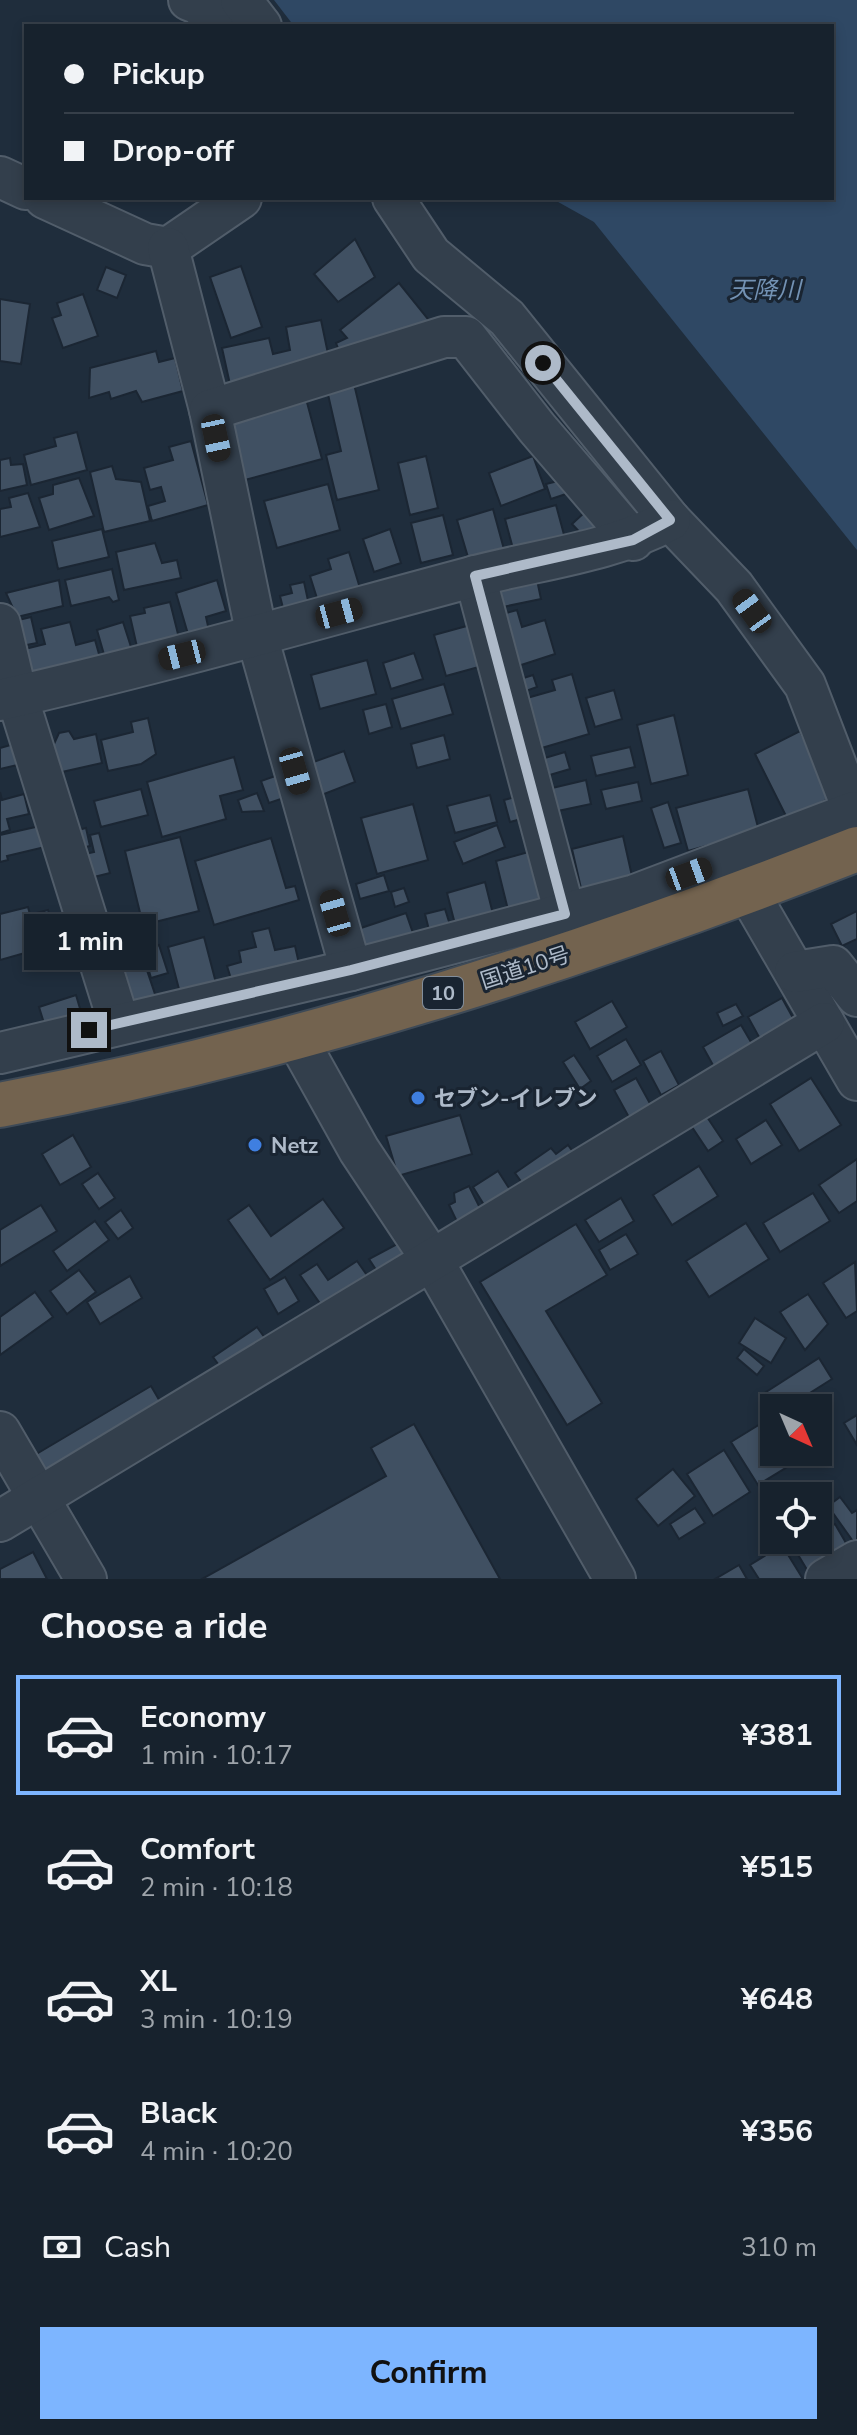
<!DOCTYPE html>
<meta charset="utf-8">
<style>
body{margin:0;font-family:"Nunito Sans","Noto Sans JP",sans-serif;background:#242f39;color:#f1f3f6;height:100vh;display:flex;flex-direction:column;font-size:30px;white-space:nowrap}
*{box-sizing:border-box;margin:0}
p{font-size:26px;color:#9ea4aa}
.icon{flex:none;width:44px;height:44px;fill:none;stroke:currentColor;stroke-width:2;stroke-linecap:round;stroke-linejoin:round}
.map{position:relative;height:1579px;overflow:hidden}
.panel{display:flex;flex-direction:column;background:#17222d;flex:1}
.panel>*{flex:none}
.hud{position:absolute;left:24px;top:24px;width:810px;height:176px;border-radius:0px;box-shadow:0 4px 12px #0003,0 0 0 2px #363f49;display:grid;align-content:center;height:176px;padding:0 40px;background:#17222d}
.needle{width:52px;rotate:136deg}
.controls{position:absolute;left:760px;top:1394px;display:grid;gap:16px}
.controls a{display:grid;place-items:center;width:72px;height:72px;border-radius:0px;background:#17222d;box-shadow:0 4px 12px #0003,0 0 0 2px #363f49;font-size:40px}
.end{position:absolute;width:36px;height:36px;margin:-18px;border:10px solid #aebac9;background:#111;box-shadow:0 0 0 4px #111}
.from{border-radius:50%}
.bubble{position:absolute;height:56px;border-radius:0px;background:#17222d;box-shadow:0 4px 12px #0003,0 0 0 2px #363f49;font-size:26px;font-weight:700;line-height:56px;text-align:center}
.car{position:absolute;width:24px;height:48px;margin:-24px -12px;border-radius:10px;box-shadow:0 0 6px 2px #0007;background:linear-gradient(#222 24%,#8ab4d8 0 40%,#222 0 76%,#8ab4d8 0 86%,#222 0)}
.hud b{display:flex;align-items:center;gap:28px;height:76px;font-size:30px}
.hud b+b{border-top:2px solid #363f49}
.hud i{width:20px;height:20px;background:#f1f3f6}
ul{padding:0;list-style:none}
li{display:flex;align-items:center;gap:24px;height:120px;margin:0 16px 12px;padding:0 24px;border:4px solid transparent;border-radius:0px}
li div{flex:1}
li b{display:block;font-size:30px}
li em{font-style:normal;font-weight:700}
li.current{border-color:#7db5ff}
li>.icon{width:72px;height:72px;stroke-width:1.5}
h2{padding:0 40px;font-size:36px;line-height:96px}
.pay{display:flex;align-items:center;gap:20px;height:88px;padding:0 40px;font-size:30px}
.pay p{margin-inline-start:auto}
.button{display:flex;gap:16px;margin-top:auto;padding:16px 40px}
.button a{flex:1;height:92px;border-radius:0px;background:#7db5ff;color:#111;font-size:32px;font-weight:700;line-height:92px;text-align:center}
.map>svg:first-child{display:block}
.water{fill:#2f4864}
.building{fill:#405062;stroke:#1b2633;stroke-width:2}
.lines{fill:none;stroke-linecap:round;stroke-linejoin:round}
.minor-casing{stroke:#515d6a;stroke-width:44}
.highway-casing{stroke:#3e4a57;stroke-width:48}
.minor{stroke:#333f4c;stroke-width:40}
.highway{stroke:#73634f;stroke-width:44}
.route{stroke:#aebac9;stroke-width:10}
.shop-dot{fill:#3f7fe0;stroke:#192431;stroke-width:3}
.labels{text-anchor:middle;stroke-width:6;stroke-linejoin:round;paint-order:stroke}
.shield{fill:#192431;stroke:#818d9b;stroke-width:2}
.shield-label{font-size:20px;font-weight:bold;fill:#aebac9}
.street-label{font-size:22px;fill:#aebac9;stroke:#192431}
.poi-label{font-size:22px;font-weight:bold;fill:#aebac9;stroke:#192431;text-anchor:start}
.water-label{font-size:24px;font-style:italic;fill:#7392b4;stroke:#192431}
</style>
<div class="map">
<svg width="857" height="1579" viewBox="0 0 857 1579">
<rect width="100%" height="100%" fill="#1f2d3c"/>
<polygon class="water" points="274,0 857,0 857,550 594,222 551,198 832,198 832,26 294,26"/>
<g class="building">
<polygon points="355,239 375,277 338,302 314,274"/>
<polygon points="241,266 262,327 231,338 210,277"/>
<polygon points="106,267 126,275 117,298 97,290"/>
<polygon points="399,283 432,324 344,364 336,343 347,338 340,330"/>
<polygon points="83,294 98,336 63,348 52,318 61,315 57,303"/>
<polygon points="0,299 30,304 21,364 0,361"/>
<polygon points="321,320 331,368 231,389 222,348 269,338 273,354 290,350 286,327"/>
<polygon points="156,351 159,362 175,358 183,391 142,402 136,391 111,399 109,392 89,398 90,368"/>
<polygon points="351,371 379,490 337,500 326,455 341,451 324,377"/>
<polygon points="304,391 322,459 241,481 222,413"/>
<polygon points="77,432 87,470 31,485 24,455 56,446 54,438"/>
<polygon points="191,441 208,505 152,521 148,506 165,501 161,487 150,490 144,468 173,460 169,447"/>
<polygon points="426,456 438,508 410,515 398,463"/>
<polygon points="533,456 545,489 501,506 489,473"/>
<polygon points="10,458 11,465 23,464 27,485 0,491 0,460"/>
<polygon points="112,466 116,479 141,482 150,521 104,532 90,472"/>
<polygon points="79,478 94,516 49,530 39,498 53,494 53,485"/>
<polygon points="562,480 566,494 551,499 546,484"/>
<polygon points="328,484 340,530 277,548 264,501"/>
<polygon points="28,493 40,527 0,537 0,509 11,507 9,498"/>
<polygon points="556,505 566,542 515,556 505,519"/>
<polygon points="493,509 505,553 470,564 457,520"/>
<polygon points="586,511 600,525 586,539 572,524"/>
<polygon points="443,515 453,555 421,563 411,523"/>
<polygon points="102,529 109,557 58,569 52,541"/>
<polygon points="390,529 401,563 374,572 363,539"/>
<polygon points="155,543 162,563 177,560 181,578 124,590 116,552"/>
<polygon points="349,552 363,598 321,611 310,576 331,569 328,559"/>
<polygon points="112,569 119,600 113,602 109,597 71,606 65,580"/>
<polygon points="536,575 541,599 493,609 488,585"/>
<polygon points="59,580 63,606 17,617 6,593"/>
<polygon points="217,580 226,611 206,617 210,635 190,641 176,593"/>
<polygon points="304,582 309,605 284,612 280,596 292,593 290,585"/>
<polygon points="170,602 179,638 137,647 130,616 145,613 144,608"/>
<polygon points="517,610 522,627 545,620 555,654 512,668 496,616"/>
<polygon points="31,617 37,643 16,647 10,622"/>
<polygon points="70,622 76,645 95,640 101,661 29,680 21,650 45,644 41,629"/>
<polygon points="123,622 132,650 105,658 97,630"/>
<polygon points="474,624 486,665 446,676 434,635"/>
<polygon points="414,653 423,679 391,689 383,663"/>
<polygon points="367,660 376,694 320,709 311,675"/>
<polygon points="572,674 589,734 535,750 520,700 555,690 552,680"/>
<polygon points="533,675 537,687 518,694 514,681"/>
<polygon points="444,684 453,714 401,729 392,699"/>
<polygon points="614,690 622,719 595,727 586,698"/>
<polygon points="386,704 392,727 369,734 363,710"/>
<polygon points="674,715 688,775 651,784 637,725"/>
<polygon points="148,718 156,754 141,764 108,771 101,740 133,732 131,722"/>
<polygon points="69,731 74,739 96,734 102,763 53,774 46,745 54,744 59,733"/>
<polygon points="800,731 832,797 788,820 755,754"/>
<polygon points="444,735 450,759 417,768 411,744"/>
<polygon points="21,742 26,763 0,769 0,748"/>
<polygon points="630,747 635,767 596,776 591,756"/>
<polygon points="344,751 355,782 319,796 308,764"/>
<polygon points="565,752 570,769 543,777 538,760"/>
<polygon points="234,757 243,790 220,796 226,819 162,837 147,782"/>
<polygon points="278,775 287,797 269,803 261,781"/>
<polygon points="586,780 591,804 553,812 548,789"/>
<polygon points="638,782 642,801 606,809 601,790"/>
<polygon points="141,789 148,815 101,827 94,801"/>
<polygon points="748,789 759,831 688,851 676,808"/>
<polygon points="0,792 2,800 24,794 29,814 7,819 10,830 0,833"/>
<polygon points="257,793 264,811 242,812 238,800"/>
<polygon points="490,795 497,822 455,833 447,806"/>
<polygon points="519,796 525,818 510,822 504,800"/>
<polygon points="668,802 681,843 664,848 651,808"/>
<polygon points="413,804 428,860 377,874 361,818"/>
<polygon points="497,825 505,847 463,864 454,842"/>
<polygon points="40,826 45,847 7,856 8,860 0,862 0,835"/>
<polygon points="86,828 90,846 73,850 69,832"/>
<polygon points="99,833 110,873 82,880 76,856 94,852 90,835"/>
<polygon points="623,836 634,885 583,897 572,849"/>
<polygon points="180,837 199,911 143,925 125,851"/>
<polygon points="271,838 286,888 295,886 299,900 214,925 195,861"/>
<polygon points="532,851 546,908 510,918 496,861"/>
<polygon points="384,875 389,891 360,899 356,884"/>
<polygon points="485,882 494,918 456,928 447,893"/>
<polygon points="404,888 409,902 395,907 391,892"/>
<polygon points="28,907 39,949 0,960 0,914"/>
<polygon points="445,909 451,928 430,934 425,914"/>
<polygon points="48,910 57,941 43,946 33,914"/>
<polygon points="857,911 857,939 842,946 831,924"/>
<polygon points="406,913 414,936 357,956 349,932"/>
<polygon points="269,928 275,950 295,946 300,968 233,985 227,966 241,962 239,951 256,947 252,932"/>
<polygon points="133,929 156,997 123,1009 100,940"/>
<polygon points="204,937 216,983 180,993 168,947"/>
<polygon points="159,945 168,973 151,978 143,950"/>
<polygon points="76,995 84,1022 47,1033 39,1007"/>
<polygon points="782,998 798,1027 764,1046 748,1017"/>
<polygon points="612,1001 627,1027 590,1049 575,1022"/>
<polygon points="736,1004 743,1016 723,1026 717,1013"/>
<polygon points="741,1025 758,1054 719,1076 703,1047"/>
<polygon points="626,1039 641,1065 612,1082 597,1056"/>
<polygon points="661,1051 679,1085 661,1095 643,1061"/>
<polygon points="574,1055 591,1081 580,1089 563,1062"/>
<polygon points="636,1078 653,1109 631,1121 614,1090"/>
<polygon points="811,1078 841,1125 799,1151 770,1104"/>
<polygon points="460,1115 472,1154 398,1176 386,1136"/>
<polygon points="707,1117 723,1141 708,1151 692,1127"/>
<polygon points="766,1120 782,1145 751,1164 736,1139"/>
<polygon points="73,1135 91,1167 60,1185 42,1154"/>
<polygon points="568,1145 579,1160 530,1194 515,1173 551,1148 556,1154"/>
<polygon points="857,1159 857,1201 839,1213 819,1185"/>
<polygon points="699,1166 718,1196 672,1225 653,1195"/>
<polygon points="498,1171 514,1196 489,1213 473,1187"/>
<polygon points="98,1173 115,1198 99,1209 82,1184"/>
<polygon points="469,1186 485,1218 461,1230 449,1205 455,1202 454,1193"/>
<polygon points="813,1193 830,1221 780,1252 763,1223"/>
<polygon points="621,1198 634,1221 599,1242 585,1220"/>
<polygon points="323,1199 344,1228 270,1280 228,1220 249,1205 271,1236"/>
<polygon points="41,1205 57,1231 0,1266 0,1230"/>
<polygon points="121,1210 133,1228 118,1239 105,1222"/>
<polygon points="95,1221 109,1240 67,1271 53,1251"/>
<polygon points="746,1223 769,1259 709,1297 686,1261"/>
<polygon points="576,1224 607,1275 546,1311 602,1403 567,1425 480,1282"/>
<polygon points="626,1234 638,1254 610,1270 599,1250"/>
<polygon points="399,1243 411,1259 382,1279 369,1259"/>
<polygon points="357,1261 376,1288 331,1319 300,1275 317,1264 328,1280"/>
<polygon points="855,1262 857,1311 846,1318 823,1283"/>
<polygon points="79,1270 96,1292 67,1314 50,1291"/>
<polygon points="130,1276 142,1298 100,1324 87,1302"/>
<polygon points="285,1277 299,1301 278,1314 264,1289"/>
<polygon points="35,1292 53,1317 0,1355 0,1317"/>
<polygon points="808,1294 828,1324 805,1350 780,1312"/>
<polygon points="755,1318 786,1338 771,1363 739,1343"/>
<polygon points="257,1327 270,1345 226,1375 213,1357"/>
<polygon points="744,1349 764,1366 757,1375 737,1358"/>
<polygon points="819,1358 832,1379 786,1408 774,1408 774,1411 763,1394"/>
<polygon points="151,1386 165,1410 42,1484 28,1459"/>
<polygon points="857,1415 857,1445 844,1423"/>
<polygon points="770,1418 774,1424 774,1452 791,1452 797,1461 758,1485 731,1442"/>
<polygon points="414,1424 500,1579 202,1579 386,1476 371,1448"/>
<polygon points="724,1450 750,1492 713,1516 687,1474"/>
<polygon points="795,1452 809,1452 806,1454 811,1462 804,1466"/>
<polygon points="673,1469 695,1496 658,1526 636,1499"/>
<polygon points="840,1497 852,1513 857,1510 857,1547 828,1506"/>
<polygon points="695,1508 705,1523 679,1539 670,1524"/>
<polygon points="835,1524 853,1555 812,1578 794,1548 808,1540 818,1540 818,1534"/>
<polygon points="782,1545 803,1579 759,1579 750,1565"/>
<polygon points="33,1552 47,1579 0,1579 0,1569"/>
<polygon points="739,1565 747,1579 715,1579"/>
</g>
<g class="lines">
<defs>
<g id="minor">
<polyline points="189,0 199,4 220,26"/>
<polyline points="241,0 261,26"/>
<polyline points="0,177 26,189"/>
<polyline points="45,198 145,244 168,248 241,198"/>
<polyline points="393,198 431,255 507,318 670,520 734,587 805,685 857,820"/>
<polyline points="168,248 210,410 257,636 351,970"/>
<polyline points="210,410 444,337 466,337 537,428 633,540"/>
<polyline points="475,576 565,914"/>
<polyline points="0,624 17,696 119,1023"/>
<path d="M0 700C159 664 315 619 472 577 539 559 608 553 670 520"/>
<polyline points="748,892 857,1080"/>
<polyline points="795,972 833,966 857,996"/>
<polyline points="297,1039 359,1150 432,1260 615,1579"/>
<polyline points="0,1053 351,970 635,895 854,812"/>
<polyline points="0,1432 86,1579"/>
<polyline points="0,1521 824,1023"/>
<polyline points="826,1579 857,1561"/>
</g>
<path id="highway" d="M0 1105C293 1050 579 958 857 849"/>
</defs>
<use href="#minor" class="minor-casing"/>
<use href="#highway" class="highway-casing"/>
<use href="#minor" class="minor"/>
<use href="#highway" class="highway"/>
</g>
<g class="lines">
<polyline class="route" points="89,1030 351,970 565,914 475,576 633,540 670,520 543,363"/>
</g>
<g class="shop-dot">
<circle cx="418" cy="1098" r="8"/>
<circle cx="255" cy="1145" r="8"/>
</g>
<g class="labels">
<rect class="shield" x="423" y="977" width="40" height="32" rx="6"/>
<g class="shield-label">
<text x="443" y="1000">10</text>
</g>
<g class="street-label">
<text transform="translate(525 967) rotate(-18)" y="8">国道10号</text>
</g>
<g class="poi-label">
<text x="434" y="1106">セブン-イレブン</text>
<text x="271" y="1153">Netz</text>
</g>
<g class="water-label">
<text x="765" y="298">天降川</text>
</g>
</g>
</svg>
<div class="controls">
<a><svg class="needle" viewBox="-14 -14 28 28"><path d="M0-13l5 13h-10z" fill="#e53935"/><path d="M0 13l5-13h-10z" fill="#9ea4aa"/></svg></a>
<a><svg class="icon" aria-label="locate" viewBox="0 0 24 24"><circle cx="12" cy="12" r="6"/><path d="M12 2v4M12 18v4M2 12h4M18 12h4"/></svg></a>
</div>
<i class="end from" style="left:543px;top:363px"></i>
<i class="end" style="left:89px;top:1030px"></i>
<div class="bubble" style="left:24px;top:914px;width:132px">1 min</div>
<i class="car" style="left:216px;top:438px;rotate:168deg"></i>
<i class="car" style="left:752px;top:611px;rotate:324deg"></i>
<i class="car" style="left:339px;top:613px;rotate:75deg"></i>
<i class="car" style="left:182px;top:655px;rotate:256deg"></i>
<i class="car" style="left:295px;top:771px;rotate:164deg"></i>
<i class="car" style="left:689px;top:874px;rotate:70deg"></i>
<i class="car" style="left:335px;top:913px;rotate:344deg"></i>
<div class="hud">
<b><i class="from"></i>Pickup</b>
<b><i></i>Drop-off</b>
</div>
</div>
<section class="panel">
<h2>Choose a ride</h2>
<ul>
<li class="current"><svg class="icon" aria-label="car" viewBox="0 0 24 24"><path d="M5 17H2v-5l4-1 3-4h7l3 4 3 1v5h-3M9 17h6M6 11h13"/><circle cx="7" cy="17" r="2"/><circle cx="17" cy="17" r="2"/></svg><div><b>Economy</b><p>1 min · 10:17</p></div><em>¥381</em></li>
<li><svg class="icon" aria-label="car" viewBox="0 0 24 24"><path d="M5 17H2v-5l4-1 3-4h7l3 4 3 1v5h-3M9 17h6M6 11h13"/><circle cx="7" cy="17" r="2"/><circle cx="17" cy="17" r="2"/></svg><div><b>Comfort</b><p>2 min · 10:18</p></div><em>¥515</em></li>
<li><svg class="icon" aria-label="car" viewBox="0 0 24 24"><path d="M5 17H2v-5l4-1 3-4h7l3 4 3 1v5h-3M9 17h6M6 11h13"/><circle cx="7" cy="17" r="2"/><circle cx="17" cy="17" r="2"/></svg><div><b>XL</b><p>3 min · 10:19</p></div><em>¥648</em></li>
<li><svg class="icon" aria-label="car" viewBox="0 0 24 24"><path d="M5 17H2v-5l4-1 3-4h7l3 4 3 1v5h-3M9 17h6M6 11h13"/><circle cx="7" cy="17" r="2"/><circle cx="17" cy="17" r="2"/></svg><div><b>Black</b><p>4 min · 10:20</p></div><em>¥356</em></li>
</ul>
<div class="pay"><svg class="icon" aria-label="cash" viewBox="0 0 24 24"><path d="M3 7h18v10H3z"/><circle cx="12" cy="12" r="2"/></svg>Cash<p>310 m</p></div>
<div class="button"><a>Confirm</a></div>
</section>
